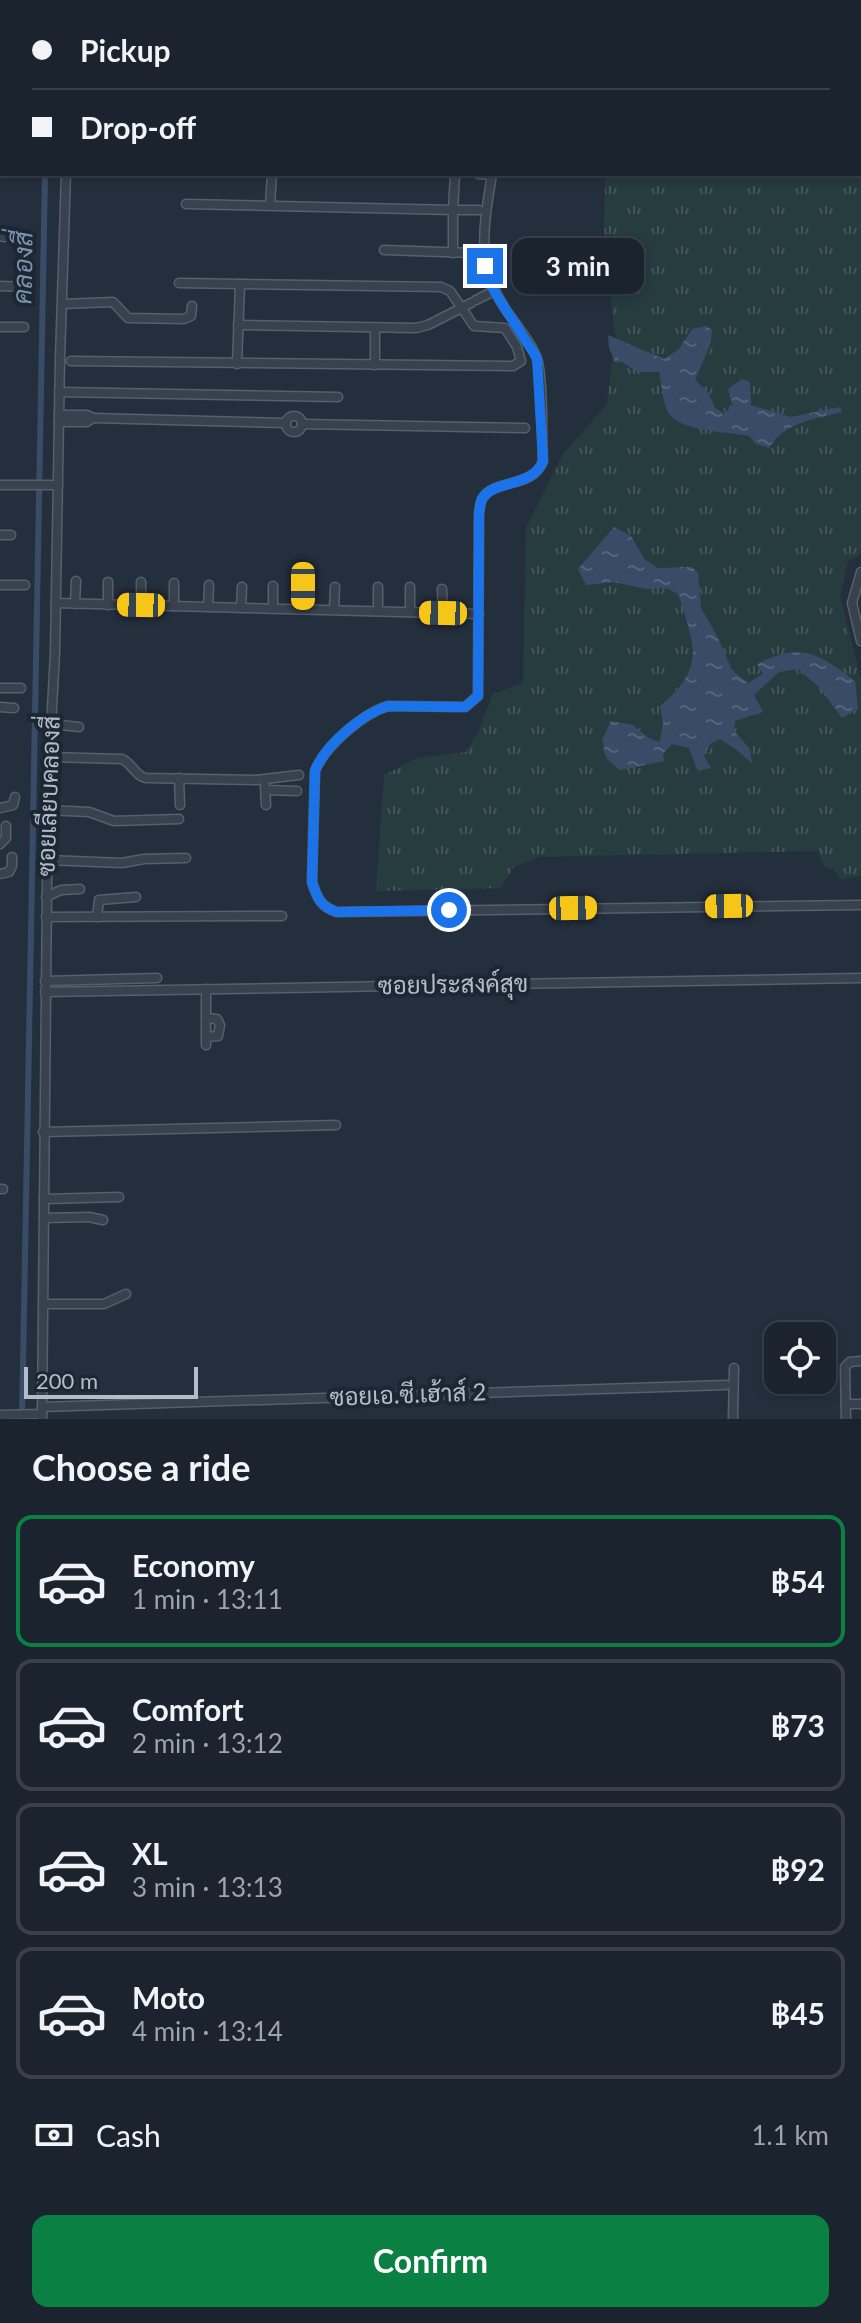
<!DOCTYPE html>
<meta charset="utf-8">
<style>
body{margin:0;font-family:Lato,Sarabun,sans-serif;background:#242b36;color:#f1f3f6;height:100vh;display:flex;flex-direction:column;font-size:30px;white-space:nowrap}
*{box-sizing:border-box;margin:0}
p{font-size:26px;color:#a0a4aa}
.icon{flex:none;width:44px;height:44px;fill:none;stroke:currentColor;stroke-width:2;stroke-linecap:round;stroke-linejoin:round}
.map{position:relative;height:1419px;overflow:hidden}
.panel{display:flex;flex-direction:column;background:#1b232e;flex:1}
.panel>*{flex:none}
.hud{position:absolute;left:0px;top:0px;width:862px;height:176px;box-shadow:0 4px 12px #0003,0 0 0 2px #39404a;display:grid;align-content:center;height:176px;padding:0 32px;background:#1b232e}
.fabs{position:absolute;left:764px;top:1322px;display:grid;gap:16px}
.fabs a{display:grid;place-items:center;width:72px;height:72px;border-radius:16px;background:#1b232e;box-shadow:0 4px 12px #0003,0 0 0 2px #39404a;font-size:40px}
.scale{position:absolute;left:24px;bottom:20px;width:174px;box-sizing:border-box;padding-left:8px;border:4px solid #b4bcc9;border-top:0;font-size:22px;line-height:28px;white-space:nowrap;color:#b4bcc9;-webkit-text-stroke:6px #1d2633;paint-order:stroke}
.end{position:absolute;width:36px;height:36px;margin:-18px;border:10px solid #1a73e8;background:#fff;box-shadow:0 0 0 4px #fff}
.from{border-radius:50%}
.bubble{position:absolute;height:56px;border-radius:16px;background:#1b232e;box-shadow:0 4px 12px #0003,0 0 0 2px #39404a;font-size:26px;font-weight:700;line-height:56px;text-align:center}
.car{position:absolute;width:24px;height:48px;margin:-24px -12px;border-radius:10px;box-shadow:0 0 6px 2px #0007;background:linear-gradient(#f5c518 24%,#345 0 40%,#f5c518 0 76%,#345 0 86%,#f5c518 0)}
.hud b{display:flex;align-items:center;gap:28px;height:76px;font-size:30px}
.hud b+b{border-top:2px solid #39404a}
.hud i{width:20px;height:20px;background:#f1f3f6}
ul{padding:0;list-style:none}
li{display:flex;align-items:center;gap:24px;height:132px;margin:0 16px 12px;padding:0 16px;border:4px solid #39404a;border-radius:16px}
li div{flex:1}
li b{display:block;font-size:30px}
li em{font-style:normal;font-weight:700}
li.current{border-color:#0b8043}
li>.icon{width:72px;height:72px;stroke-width:1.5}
h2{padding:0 32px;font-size:36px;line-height:96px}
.pay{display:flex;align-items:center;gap:20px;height:88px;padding:0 32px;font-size:30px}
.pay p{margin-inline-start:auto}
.primary-button{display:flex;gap:16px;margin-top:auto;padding:16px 32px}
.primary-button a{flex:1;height:92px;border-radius:16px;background:#0b8043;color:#fff;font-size:32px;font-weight:700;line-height:92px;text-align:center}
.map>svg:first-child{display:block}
.grass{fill:url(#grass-tufts)}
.water{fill:url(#water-ripples)}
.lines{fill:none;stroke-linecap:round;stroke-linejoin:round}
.canal{stroke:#394c67;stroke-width:6}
.minor-casing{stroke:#565f6c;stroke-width:11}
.minor{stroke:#38414e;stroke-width:8}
.route{stroke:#1a73e8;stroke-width:10}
.labels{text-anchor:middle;stroke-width:8;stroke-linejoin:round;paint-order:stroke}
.street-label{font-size:24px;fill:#b4bcc9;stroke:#1d2633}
.water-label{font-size:26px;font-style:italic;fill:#7c92b1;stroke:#1d2633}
</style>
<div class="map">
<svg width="861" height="1419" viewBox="0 0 861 1419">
<defs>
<pattern id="grass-tufts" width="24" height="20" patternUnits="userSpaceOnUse" patternTransform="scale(2)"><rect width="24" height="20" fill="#263c3f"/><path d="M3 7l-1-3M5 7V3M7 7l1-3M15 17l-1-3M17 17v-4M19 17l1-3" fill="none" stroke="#435659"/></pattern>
<pattern id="water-ripples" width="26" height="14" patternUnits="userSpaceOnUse" patternTransform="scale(2)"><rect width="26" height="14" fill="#394c67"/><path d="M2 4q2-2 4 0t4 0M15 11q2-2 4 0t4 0" fill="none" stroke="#53647b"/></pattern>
</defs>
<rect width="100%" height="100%" fill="#242f3e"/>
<polygon class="grass" points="654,0 861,0 861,554 848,561 840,596 861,680 861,876 841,880 833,869 825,867 817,851 538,857 514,867 501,888 376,891 384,775 417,758 466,752 479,730 493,694 523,683 526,528 563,454 607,404 615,336 604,242 605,174 860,174 860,2 654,2"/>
<g class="water">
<path d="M706 326 712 330 711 342 695 380 708 392 715 408 725 414 732 405 728 389 742 379 750 382 751 405 791 417 840 407 842 412C814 419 785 422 769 448L756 444 749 436C727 431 678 433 667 410 662 399 662 384 659 372H638L622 362H615L609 348 608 335 664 359 679 349 692 329Z"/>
<path d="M614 527 631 536 645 560 658 568 692 567 698 573 701 608 718 638 732 670 748 683 763 674 757 664C802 642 818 653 855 681L858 709 842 718 819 687 798 669 779 672 754 695 763 712 735 721 734 731 750 749 752 764 737 750 720 739 710 744 704 756 711 768 698 771 689 748 672 744 663 754 664 761 620 770 607 759 602 740 611 721 632 725 649 738 660 742 663 723 660 706C706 668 695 646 678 594L666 588 647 589 613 582 586 585 578 569Z"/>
</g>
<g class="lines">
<g class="canal">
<polyline points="44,0 44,2"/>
<polyline points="22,1419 45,174"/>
</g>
<defs>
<g id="minor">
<polyline points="65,2 65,0"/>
<polyline points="279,2 280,0"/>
<polyline points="650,2 650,0"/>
<polyline points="0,153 2,153"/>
<polyline points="478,174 492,175"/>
<path d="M492 174C484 225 475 264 506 310 516 325 533 344 538 362 544 391 541 430 543 461 533 489 494 478 482 499 480 503 480 508 479 513L478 696 465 707 388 706C362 714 325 746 315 771L312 882C317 898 321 907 337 912L861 905"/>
<polyline points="186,204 453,210 455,174"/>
<polyline points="270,205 272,174"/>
<polyline points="0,236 4,237"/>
<polyline points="384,250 473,253"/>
<polyline points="453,253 453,210 479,210"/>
<polyline points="0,286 27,287"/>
<polyline points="476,300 494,291"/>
<polyline points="62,304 113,302 128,318 184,319 191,316 192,306"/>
<polyline points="238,325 416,328 428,325 471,303"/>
<polyline points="0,327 24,327"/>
<polyline points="375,328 375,365"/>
<polyline points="71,361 513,366 521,361 517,347 505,328 474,326 450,291 441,287 179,283"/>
<polyline points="237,364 240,284"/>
<polyline points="59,392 338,397"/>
<circle cx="294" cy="424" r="8"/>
<polyline points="93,418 286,423"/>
<polyline points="59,422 87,422 93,418 87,415 59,415"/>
<polyline points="302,424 525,428"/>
<polyline points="0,485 58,485"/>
<polyline points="0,535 11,535"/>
<polyline points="861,572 852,603 861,641"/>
<polyline points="141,582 141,605"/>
<polyline points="174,583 174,606"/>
<polyline points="0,585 25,585"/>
<polyline points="273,586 273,609"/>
<polyline points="303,586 303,609"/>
<polyline points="410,587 410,612"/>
<polyline points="442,589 443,613"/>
<polyline points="56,603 479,614"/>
<polyline points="75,604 76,581"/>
<polyline points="108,605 108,582"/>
<polyline points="208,607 209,585"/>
<polyline points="241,608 242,587"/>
<polyline points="334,610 335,587"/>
<polyline points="378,611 378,587"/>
<polyline points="0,688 21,688"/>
<polyline points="0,707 14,708"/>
<polyline points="51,724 79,727"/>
<path d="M49 757 122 759C133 764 135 776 146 778L256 780 299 775"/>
<polyline points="179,778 180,805"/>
<polyline points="265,786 266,805"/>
<polyline points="266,790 297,791"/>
<polyline points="0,808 13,805 15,797"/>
<polyline points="47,810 89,812 114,821 179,819"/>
<polyline points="0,844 6,838 6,826"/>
<polyline points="47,860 122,863 144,859 186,858"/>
<polyline points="0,874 9,872 12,866 12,857"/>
<polyline points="46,897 61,890 80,889"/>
<polyline points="46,917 282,916"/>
<polyline points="97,917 99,900 136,897"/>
<polyline points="45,981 157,978"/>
<polyline points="45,992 861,978"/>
<polyline points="206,1037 218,1036 220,1025 217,1019 206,1018"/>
<polyline points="206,1045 206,989"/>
<polyline points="43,1132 336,1125"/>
<polyline points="0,1189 3,1189"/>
<polyline points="44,1199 119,1197"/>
<polyline points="44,1218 89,1217 103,1220"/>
<polyline points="43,1304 104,1304 126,1294"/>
<polyline points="846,1404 861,1404"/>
<polyline points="42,1407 726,1385"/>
<polyline points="0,1415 42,1414"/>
<polyline points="42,1419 48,782 55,653 60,358 66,174"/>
<polyline points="733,1419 734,1368"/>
<polyline points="846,1419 845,1367 850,1362 861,1361"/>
</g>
</defs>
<use href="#minor" class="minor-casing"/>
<use href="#minor" class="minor"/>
</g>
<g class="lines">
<path class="route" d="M449 910 337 912C321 907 317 898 312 882L315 771C324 746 362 714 388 706L465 707 478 696 479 513C480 508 480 503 482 499 494 479 533 488 543 461L537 358 499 299 489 282 485 266"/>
</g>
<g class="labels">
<g class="street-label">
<text transform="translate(49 796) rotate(-88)" y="8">ซอยเลียบคลองสี่</text>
<text transform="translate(453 985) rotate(-1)" y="8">ซอยประสงค์สุข</text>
<text transform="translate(408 1395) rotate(-2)" y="8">ซอยเอ.ซี.เฮ้าส์ 2</text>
</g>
<g class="water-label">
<text transform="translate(23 268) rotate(-89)" y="9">คลองสี่</text>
</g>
</g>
</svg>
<div class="fabs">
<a><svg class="icon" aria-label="locate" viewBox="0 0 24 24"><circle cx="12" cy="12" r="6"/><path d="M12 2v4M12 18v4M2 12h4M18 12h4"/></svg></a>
</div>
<div class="scale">200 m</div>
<i class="end from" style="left:449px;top:910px"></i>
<i class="end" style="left:485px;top:266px"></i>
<div class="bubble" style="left:512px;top:238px;width:132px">3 min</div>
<i class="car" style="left:303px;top:586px;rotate:180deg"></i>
<i class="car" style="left:141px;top:605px;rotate:271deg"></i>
<i class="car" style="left:443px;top:613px;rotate:271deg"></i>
<i class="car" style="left:729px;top:906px;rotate:269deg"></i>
<i class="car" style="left:573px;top:908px;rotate:89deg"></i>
<div class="hud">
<b><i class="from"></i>Pickup</b>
<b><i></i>Drop-off</b>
</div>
</div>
<section class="panel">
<h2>Choose a ride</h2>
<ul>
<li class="current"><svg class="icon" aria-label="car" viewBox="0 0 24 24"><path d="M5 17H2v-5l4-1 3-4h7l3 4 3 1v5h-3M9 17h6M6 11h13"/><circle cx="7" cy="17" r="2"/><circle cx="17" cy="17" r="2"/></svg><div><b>Economy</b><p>1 min · 13:11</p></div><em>฿54</em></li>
<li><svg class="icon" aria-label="car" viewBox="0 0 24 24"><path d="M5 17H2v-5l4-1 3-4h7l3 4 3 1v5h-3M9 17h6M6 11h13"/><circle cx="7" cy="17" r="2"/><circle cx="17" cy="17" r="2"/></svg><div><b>Comfort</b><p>2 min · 13:12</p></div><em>฿73</em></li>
<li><svg class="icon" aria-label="car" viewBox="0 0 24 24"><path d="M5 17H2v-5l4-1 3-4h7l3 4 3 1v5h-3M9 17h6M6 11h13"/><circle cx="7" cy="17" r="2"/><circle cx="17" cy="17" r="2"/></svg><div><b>XL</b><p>3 min · 13:13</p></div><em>฿92</em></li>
<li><svg class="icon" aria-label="car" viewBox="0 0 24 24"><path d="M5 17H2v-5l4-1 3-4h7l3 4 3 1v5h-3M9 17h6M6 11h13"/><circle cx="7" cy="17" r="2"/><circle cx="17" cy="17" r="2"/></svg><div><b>Moto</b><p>4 min · 13:14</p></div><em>฿45</em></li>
</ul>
<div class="pay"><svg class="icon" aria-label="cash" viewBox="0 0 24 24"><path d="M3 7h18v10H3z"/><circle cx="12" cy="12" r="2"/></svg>Cash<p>1.1 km</p></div>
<div class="primary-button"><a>Confirm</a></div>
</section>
